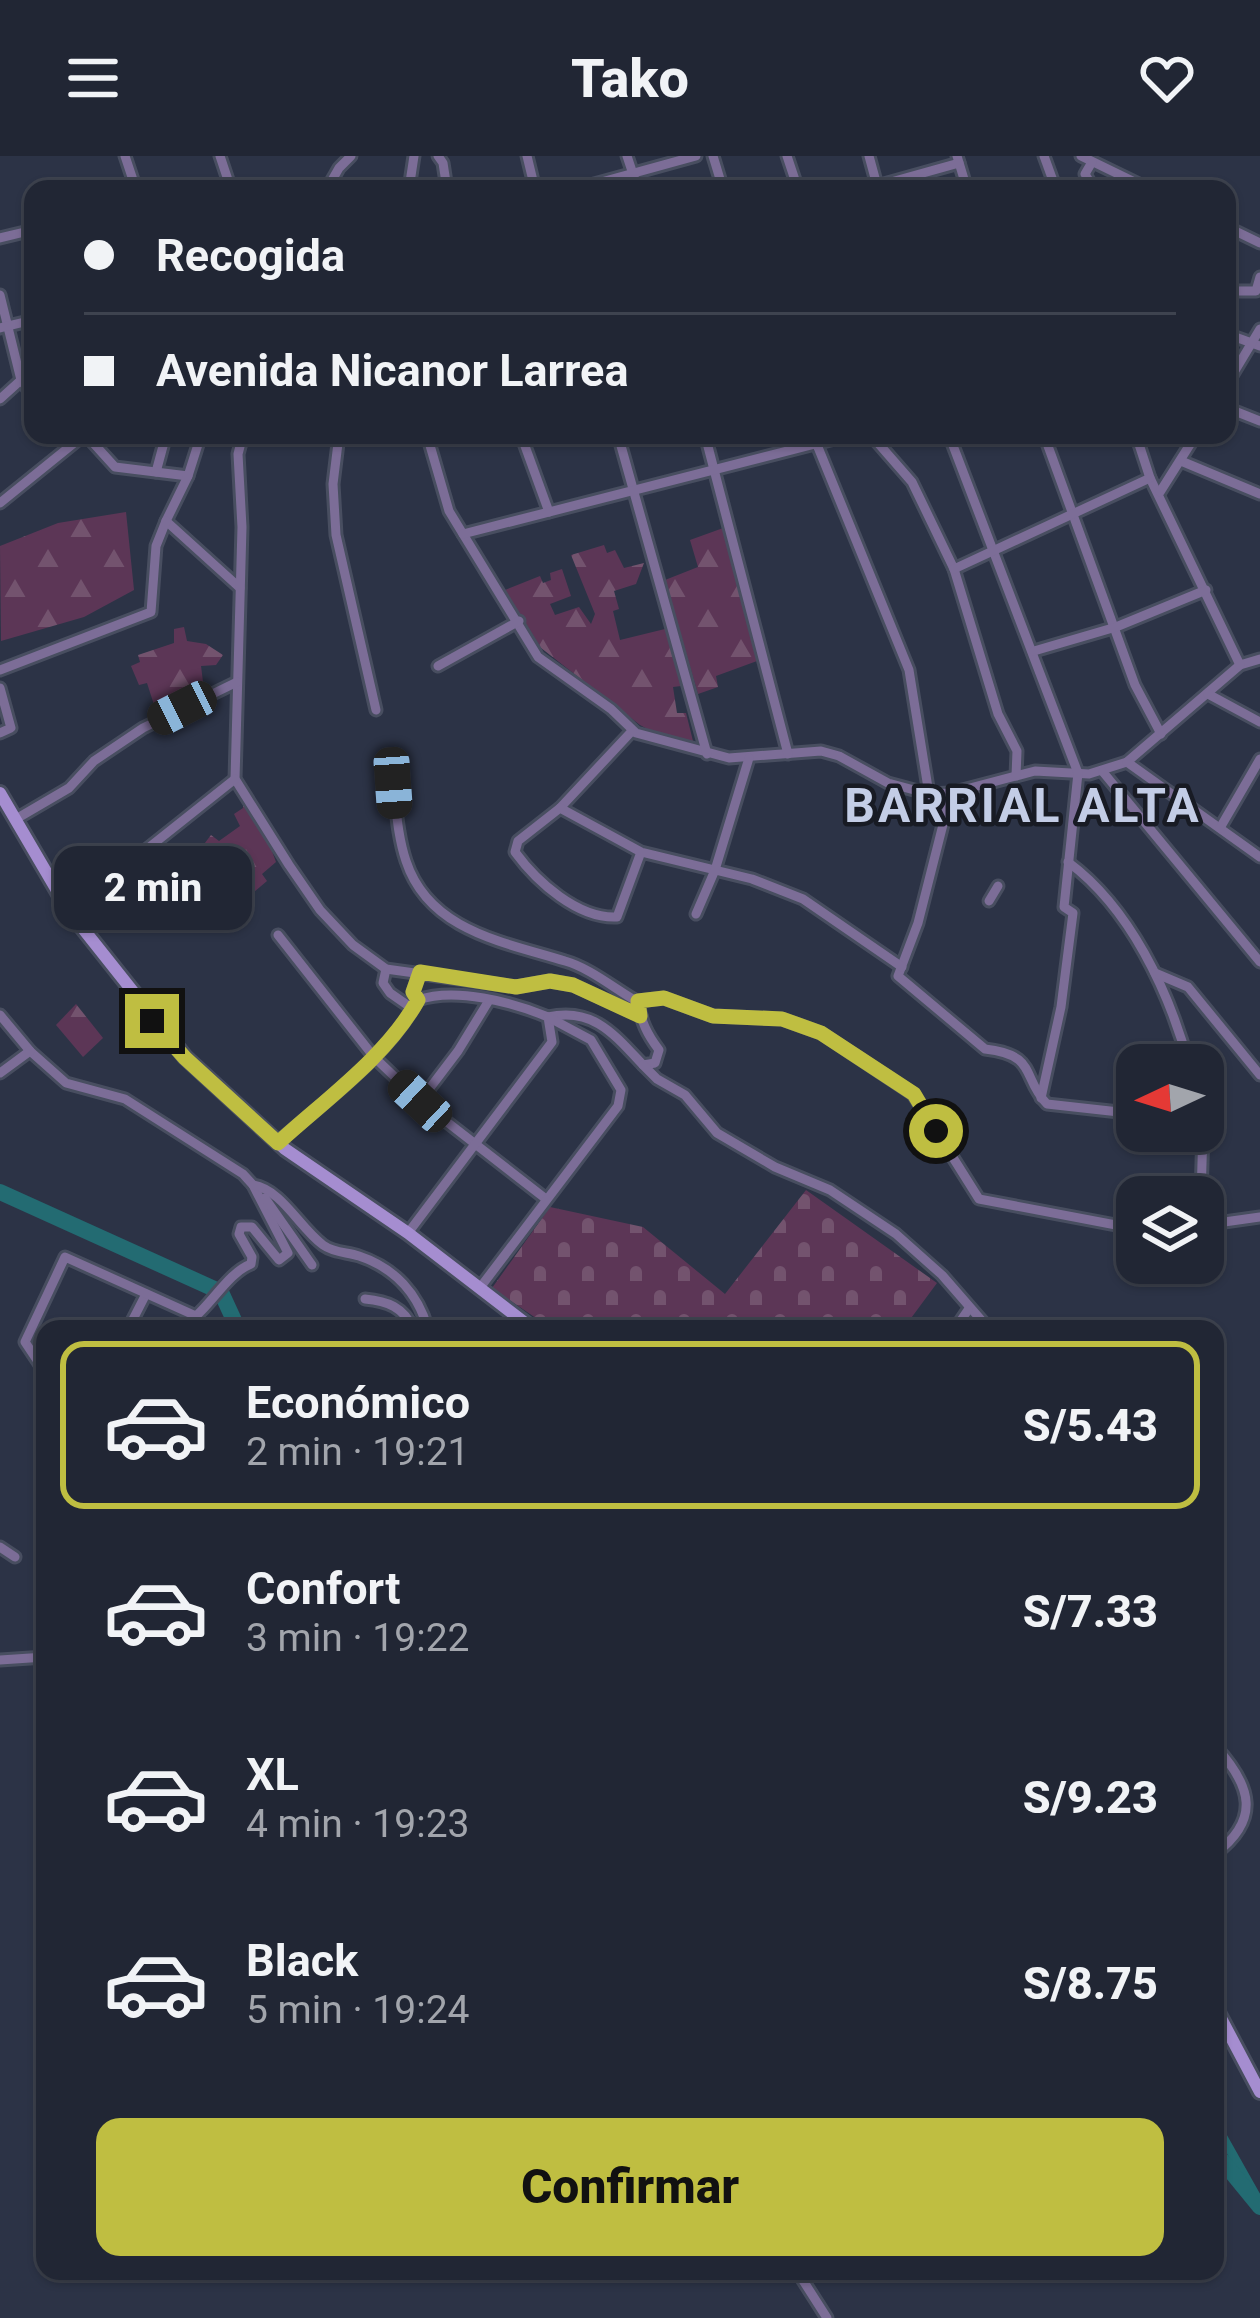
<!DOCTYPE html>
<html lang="es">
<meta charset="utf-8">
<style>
body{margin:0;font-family:Roboto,sans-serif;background:#292e3c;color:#f1f3f6;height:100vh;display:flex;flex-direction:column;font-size:45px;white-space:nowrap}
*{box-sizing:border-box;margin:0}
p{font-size:39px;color:#a2a5ac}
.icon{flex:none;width:66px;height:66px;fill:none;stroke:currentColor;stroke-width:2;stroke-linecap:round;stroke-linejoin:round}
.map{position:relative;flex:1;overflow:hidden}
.panel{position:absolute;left:36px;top:1164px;width:1188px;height:960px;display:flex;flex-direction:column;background:#212634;border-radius:24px;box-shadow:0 3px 9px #0004,0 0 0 3px #3e434f}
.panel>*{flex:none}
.banner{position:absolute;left:24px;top:24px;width:1212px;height:264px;border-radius:24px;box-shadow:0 3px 9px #0004,0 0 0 3px #3e434f;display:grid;align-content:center;height:264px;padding:0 60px;background:#212634}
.needle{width:78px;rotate:266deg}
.fabs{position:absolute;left:1116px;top:888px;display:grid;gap:24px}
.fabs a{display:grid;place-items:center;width:108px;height:108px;border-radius:24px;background:#212634;box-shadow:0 3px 9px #0004,0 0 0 3px #3e434f;font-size:60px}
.end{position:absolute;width:54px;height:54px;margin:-27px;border:15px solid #bfbe41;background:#111;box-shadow:0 0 0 6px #111}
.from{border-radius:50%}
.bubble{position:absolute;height:84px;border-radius:24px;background:#212634;box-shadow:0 3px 9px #0004,0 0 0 3px #3e434f;font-size:39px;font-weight:800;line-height:84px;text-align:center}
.car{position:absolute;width:36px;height:72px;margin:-36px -18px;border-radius:15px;box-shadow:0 0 9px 3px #0007;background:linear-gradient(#222 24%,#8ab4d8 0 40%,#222 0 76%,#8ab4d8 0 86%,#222 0)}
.banner b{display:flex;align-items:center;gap:42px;height:114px;font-size:45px}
.banner b+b{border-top:3px solid #3e434f}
.banner i{width:30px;height:30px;background:#f1f3f6}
ul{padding:21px 0 0;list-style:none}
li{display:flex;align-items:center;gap:36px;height:168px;margin:0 24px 18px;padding:0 36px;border:6px solid transparent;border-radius:24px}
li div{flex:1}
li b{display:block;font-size:45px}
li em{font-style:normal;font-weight:800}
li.on{border-color:#bfbe41}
li>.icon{width:108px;height:108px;stroke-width:1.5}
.cta{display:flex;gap:24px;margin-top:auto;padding:24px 60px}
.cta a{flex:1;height:138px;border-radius:24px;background:#bfbe41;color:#111;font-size:48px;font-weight:800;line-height:138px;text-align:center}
header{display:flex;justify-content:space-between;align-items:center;height:156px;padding:0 60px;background:#212634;font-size:54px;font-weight:800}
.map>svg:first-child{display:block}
.forest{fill:url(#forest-firs)}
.cemetery{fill:url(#cemetery-stones)}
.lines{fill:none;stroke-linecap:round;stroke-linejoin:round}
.canal{stroke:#236b72;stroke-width:9}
.river{stroke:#236b72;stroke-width:16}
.minor-casing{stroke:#484e60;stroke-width:15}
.secondary-casing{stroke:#484e60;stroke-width:18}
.minor{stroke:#7c6d97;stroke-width:9}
.secondary{stroke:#a58dd0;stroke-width:12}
.route{stroke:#bfbe41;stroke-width:15}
.labels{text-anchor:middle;stroke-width:9;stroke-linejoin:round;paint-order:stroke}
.district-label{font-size:48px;font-weight:bold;letter-spacing:3px;fill:#c3cde6;stroke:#181b24}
</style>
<header><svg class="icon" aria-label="menu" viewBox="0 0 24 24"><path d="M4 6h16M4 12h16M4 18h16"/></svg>Tako<svg class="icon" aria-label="heart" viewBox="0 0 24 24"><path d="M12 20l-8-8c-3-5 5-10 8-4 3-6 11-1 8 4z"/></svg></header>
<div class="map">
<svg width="1260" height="2162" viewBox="0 0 1260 2162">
<defs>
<pattern id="forest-firs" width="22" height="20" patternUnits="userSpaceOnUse" patternTransform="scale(3)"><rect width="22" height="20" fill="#5c3656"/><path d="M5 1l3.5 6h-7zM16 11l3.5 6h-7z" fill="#73536e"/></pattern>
<pattern id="cemetery-stones" width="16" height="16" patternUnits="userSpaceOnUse" patternTransform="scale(3)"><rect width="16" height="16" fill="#5c3656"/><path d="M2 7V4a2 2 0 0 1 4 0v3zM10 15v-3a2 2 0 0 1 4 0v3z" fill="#73536e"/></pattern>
</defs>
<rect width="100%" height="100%" fill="#2c3346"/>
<g class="forest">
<polygon points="126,356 134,434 84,461 1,485 0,390 58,367"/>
<polygon points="726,371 757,505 716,520 718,531 698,538 665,424 698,411 690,384"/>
<polygon points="604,389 607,397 615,394 624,412 644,407 636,428 614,435 619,453 613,455 620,484 665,473 681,530 673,531 677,557 686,557 694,589 664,582 640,569 541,492 505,434 540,420 543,427 551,424 550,417 562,413 571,440 550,448 555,459 579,451 591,468 595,458 571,399"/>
<polygon points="184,471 187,485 206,488 223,499 216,509 201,510 204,534 157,558 147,527 139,529 131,510 140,506 138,499 174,487 174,473"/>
<polygon points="243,641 263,671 276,706 262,718 267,725 248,741 232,721 225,725 204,711 195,700 211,679 219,685 240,670 234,658 243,652"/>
<polygon points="76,848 103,882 83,901 56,869"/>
</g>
<polygon class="cemetery" points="806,1034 937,1127 903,1173 552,1173 492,1132 550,1051 643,1071 725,1138"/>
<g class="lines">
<polyline class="canal" points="1215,1967 1260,2047"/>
<g class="river">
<polyline points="0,1036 221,1136 238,1173"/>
<polyline points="1215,1996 1260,2051"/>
</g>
<defs>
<g id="minor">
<polyline points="125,0 136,33"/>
<polyline points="220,0 231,33"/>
<polyline points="438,0 443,7 447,33"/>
<polyline points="527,0 535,33"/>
<polyline points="627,0 638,33"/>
<polyline points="713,0 723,33"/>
<polyline points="787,0 798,33"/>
<polyline points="869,0 878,33"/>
<polyline points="957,0 967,33"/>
<polyline points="1044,0 1056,33"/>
<polyline points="1081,0 1149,33"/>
<polyline points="1092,6 1085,18 1094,33"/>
<polyline points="327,33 339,12 351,0"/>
<polyline points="409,33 414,0"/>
<polyline points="576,33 696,0"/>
<polyline points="866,33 959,7"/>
<polyline points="1227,71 1260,87"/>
<polyline points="0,82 33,74"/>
<polyline points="1227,135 1256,135 1260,121"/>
<polyline points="0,139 21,224 33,240"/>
<polyline points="0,172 33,164"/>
<polyline points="1227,178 1260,190"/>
<polyline points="1227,228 1260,173"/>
<polyline points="0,243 21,224"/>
<polyline points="1227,252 1260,265"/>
<polyline points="86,279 115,311 188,320"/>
<polyline points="201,279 188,320 166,365 240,432"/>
<polyline points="243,279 238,298 242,371 235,623 289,709 320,754 353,789 386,813 516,831 550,825 573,829 641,860"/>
<polyline points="339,279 333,328 336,379 376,554"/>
<polyline points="427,279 449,355 538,501 611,553 636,577 729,602 821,595 839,600 888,627 929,638 951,637 1035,615 1089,618 1127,606 1240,509 1260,503"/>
<polyline points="521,279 549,356"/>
<polyline points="618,279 707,598"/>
<polyline points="705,279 788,598"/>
<polyline points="813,279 909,514 929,638"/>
<polyline points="871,279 912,326 954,413 998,558 1017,595 1016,620"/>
<polyline points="949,279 1078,617 1064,751 1073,757 1061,851 1041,942"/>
<polyline points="1044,279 1135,529 1161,578"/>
<polyline points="1136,279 1150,322 1240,509"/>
<polyline points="1181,305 1260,338"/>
<polyline points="156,316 166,279"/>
<polyline points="1160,336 1196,279"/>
<polyline points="0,347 84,279"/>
<polyline points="463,378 850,279"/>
<polyline points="954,413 1150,322"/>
<polyline points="1034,495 1116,471 1206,434"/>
<polyline points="438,510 519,465"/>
<polyline points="0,514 151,456 156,390 166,365"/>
<polyline points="0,532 11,572 0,577"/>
<polyline points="1208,538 1260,566"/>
<polyline points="1127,606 1260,701"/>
<path d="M391 612C396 643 396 675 406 705 429 775 504 786 565 805 590 812 615 833 638 846"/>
<polyline points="1103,616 1260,806"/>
<path d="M951 637 918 767 898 820 985 893C1038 899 1021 921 1047 948L1137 958"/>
<polyline points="560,652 632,575"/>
<polyline points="16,663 69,632 94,605 143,572 237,526"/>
<polyline points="1220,672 1260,603"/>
<path d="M641 696 617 761C578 763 537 726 515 696L518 685 560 652 641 696 752 723 803 743 902 811"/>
<path d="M1068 706C1130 752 1169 835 1189 909"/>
<polyline points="989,745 998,730"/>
<polyline points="69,755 235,623"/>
<polyline points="696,758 715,714 749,602"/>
<polyline points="278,779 374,901 420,945 546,1043"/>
<polyline points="386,813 383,827 390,837 413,853"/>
<polyline points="1155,817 1188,831 1260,919"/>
<path d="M0 859 30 895 66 927 125 943 243 1018 253 1029 288 1097 279 1104 252 1071H241L239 1078 252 1101 251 1108C230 1116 214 1144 196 1160"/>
<path d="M548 861C593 851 614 878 643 909L655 907 659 894C647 878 641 866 638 845L664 842 713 860 782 863 821 877 913 938 979 1043 1137 1073"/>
<polyline points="643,909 657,923 685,939 717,977 775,1011 830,1034 896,1078 942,1119 989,1173"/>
<polyline points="0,917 30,895"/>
<polyline points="420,945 458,895 488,846"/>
<path d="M277 987C326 944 387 901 418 844L413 836 420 816"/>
<path d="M253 1029C282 1034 299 1071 323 1089 334 1097 347 1096 359 1100 395 1112 418 1138 428 1173"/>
<polyline points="1201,1041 1203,973"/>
<polyline points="265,1042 312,1109"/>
<polyline points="1203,1069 1260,1061"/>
<path d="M408 1077 552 886 548 861C512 846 455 831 418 844"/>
<polyline points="479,1133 618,950 621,934 591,884 548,861"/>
<path d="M365 1143C387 1145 404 1151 413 1173"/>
<polyline points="128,1173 146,1138"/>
<polyline points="955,1173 968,1154"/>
<polyline points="45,1216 25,1186 65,1101 196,1160 202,1173"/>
<polyline points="0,1391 15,1401"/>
<polyline points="0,1504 45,1501"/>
<path d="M1215 1590C1253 1631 1260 1664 1215 1698"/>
<polyline points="797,2115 827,2162"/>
</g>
<g id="secondary">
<polyline points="0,637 69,755 185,901 285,993 408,1077 533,1173"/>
<polyline points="1215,1851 1260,1936"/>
</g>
</defs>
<use href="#minor" class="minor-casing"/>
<use href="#secondary" class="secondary-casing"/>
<use href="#minor" class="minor"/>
<use href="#secondary" class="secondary"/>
</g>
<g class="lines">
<path class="route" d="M152 865 185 902 278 987C326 943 386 901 418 844L413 836 420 816 516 831 550 825 573 829 640 860 638 845 664 842 713 860 782 863 821 877 914 938 936 975"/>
</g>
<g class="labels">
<g class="district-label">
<text x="1023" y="666">BARRIAL ALTA</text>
</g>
</g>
</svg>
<div class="fabs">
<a><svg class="needle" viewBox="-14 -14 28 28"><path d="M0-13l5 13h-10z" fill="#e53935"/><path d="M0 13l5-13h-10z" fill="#a2a5ac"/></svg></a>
<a><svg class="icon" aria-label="layers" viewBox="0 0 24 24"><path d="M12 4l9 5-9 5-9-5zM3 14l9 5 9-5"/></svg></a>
</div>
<i class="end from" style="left:936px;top:975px"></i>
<i class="end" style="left:152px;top:865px"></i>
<div class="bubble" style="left:54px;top:690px;width:198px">2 min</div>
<i class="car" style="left:182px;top:552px;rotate:243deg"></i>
<i class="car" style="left:393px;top:627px;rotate:176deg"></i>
<i class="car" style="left:420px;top:945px;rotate:313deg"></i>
<div class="banner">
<b><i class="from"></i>Recogida</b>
<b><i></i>Avenida Nicanor Larrea</b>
</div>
<section class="panel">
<ul>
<li class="on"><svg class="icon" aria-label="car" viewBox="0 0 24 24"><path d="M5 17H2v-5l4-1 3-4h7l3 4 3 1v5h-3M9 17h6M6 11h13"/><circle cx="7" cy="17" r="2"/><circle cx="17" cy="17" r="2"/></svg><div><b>Económico</b><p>2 min · 19:21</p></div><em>S/5.43</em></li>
<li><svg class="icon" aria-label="car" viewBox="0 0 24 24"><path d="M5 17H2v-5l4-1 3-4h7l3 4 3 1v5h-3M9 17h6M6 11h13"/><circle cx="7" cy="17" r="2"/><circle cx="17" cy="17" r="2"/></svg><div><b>Confort</b><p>3 min · 19:22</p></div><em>S/7.33</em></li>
<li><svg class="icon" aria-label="car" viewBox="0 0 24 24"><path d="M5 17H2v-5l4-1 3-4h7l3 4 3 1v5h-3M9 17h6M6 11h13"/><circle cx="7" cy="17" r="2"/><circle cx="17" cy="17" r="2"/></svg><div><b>XL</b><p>4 min · 19:23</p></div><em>S/9.23</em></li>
<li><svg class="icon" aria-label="car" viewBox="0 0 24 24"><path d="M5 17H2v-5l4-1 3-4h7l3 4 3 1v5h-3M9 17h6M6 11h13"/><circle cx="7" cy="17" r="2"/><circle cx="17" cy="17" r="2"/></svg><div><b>Black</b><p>5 min · 19:24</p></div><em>S/8.75</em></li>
</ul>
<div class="cta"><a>Confirmar</a></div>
</section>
</div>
